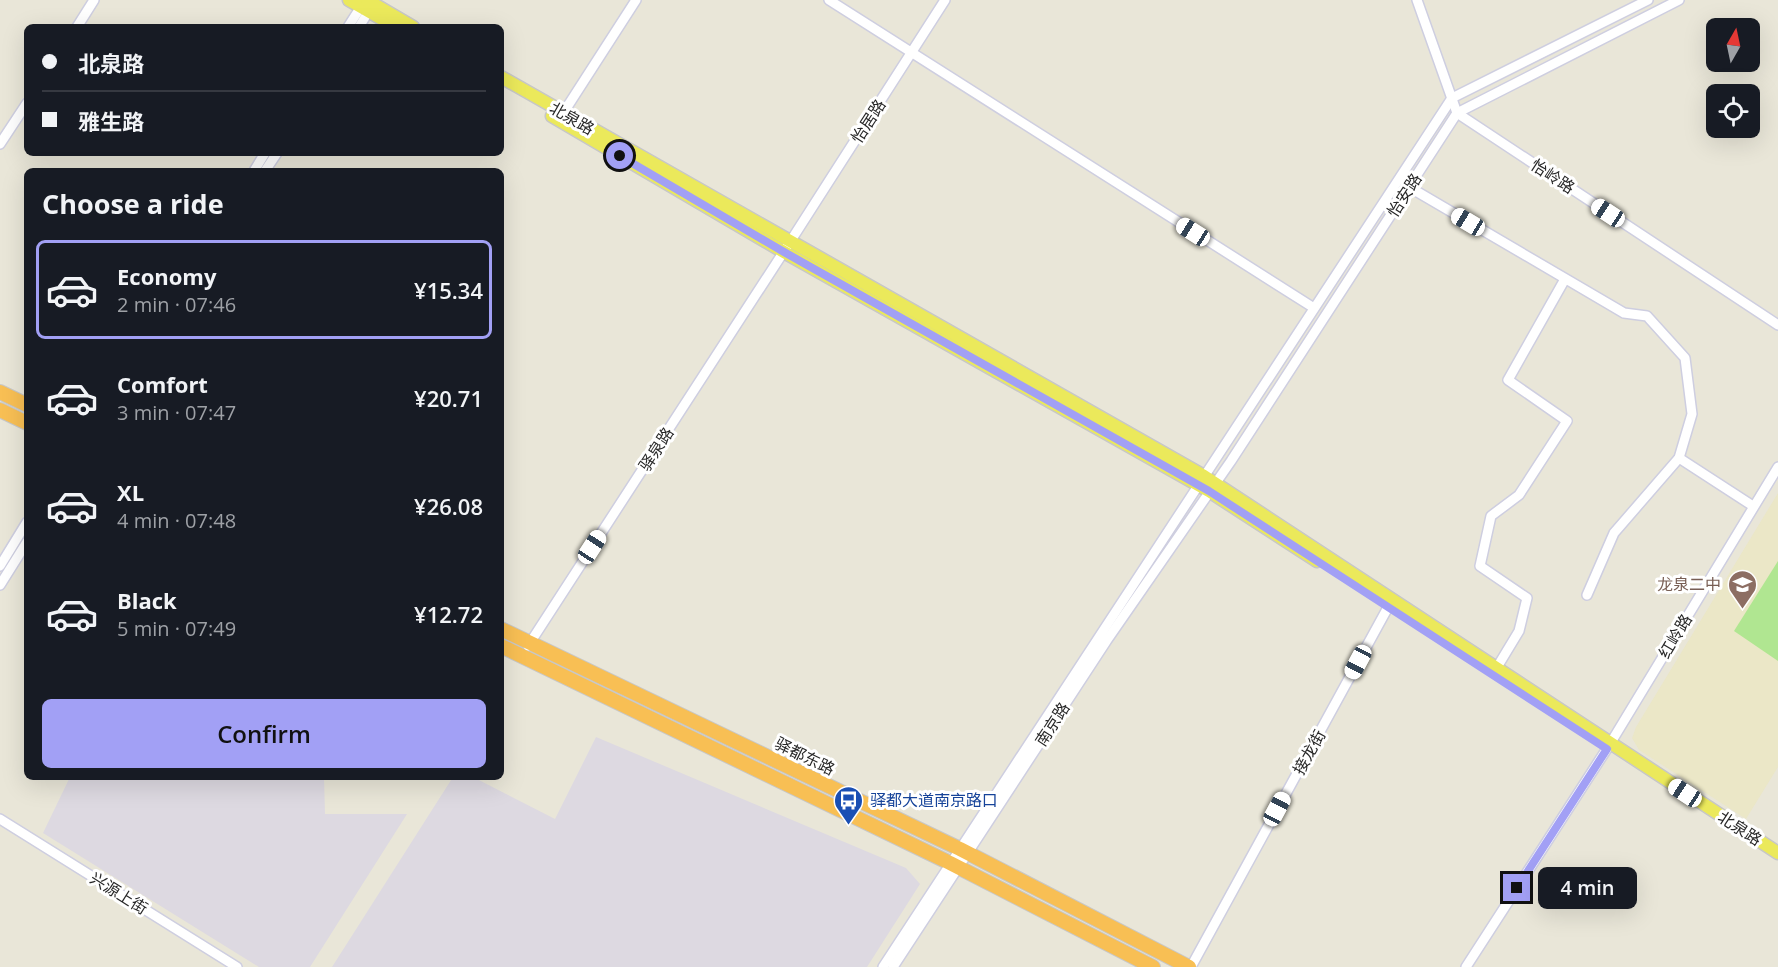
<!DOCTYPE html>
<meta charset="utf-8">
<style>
body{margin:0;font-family:"Open Sans","Noto Sans SC",sans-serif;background:#20242c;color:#f1f3f6;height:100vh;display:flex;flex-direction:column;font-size:22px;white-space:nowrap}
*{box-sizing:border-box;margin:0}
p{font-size:20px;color:#9ea1a6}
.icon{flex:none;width:33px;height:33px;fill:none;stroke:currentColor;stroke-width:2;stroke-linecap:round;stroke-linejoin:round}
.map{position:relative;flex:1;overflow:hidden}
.side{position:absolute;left:24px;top:168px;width:480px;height:612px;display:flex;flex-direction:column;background:#171b24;border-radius:9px;box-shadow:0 6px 24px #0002}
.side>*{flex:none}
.guide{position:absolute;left:24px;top:24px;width:480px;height:132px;border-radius:9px;box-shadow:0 6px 24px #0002;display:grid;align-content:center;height:132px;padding:0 18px;background:#171b24}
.needle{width:39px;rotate:9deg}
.controls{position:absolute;left:1706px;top:18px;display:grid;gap:12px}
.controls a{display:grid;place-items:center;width:54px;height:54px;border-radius:9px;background:#171b24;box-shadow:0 6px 24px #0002;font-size:30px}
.end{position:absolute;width:27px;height:27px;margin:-14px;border:8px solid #a2a0f5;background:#111;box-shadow:0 0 0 3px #111}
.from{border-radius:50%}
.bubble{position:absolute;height:42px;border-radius:9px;background:#171b24;box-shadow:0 6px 24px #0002;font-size:20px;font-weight:600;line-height:42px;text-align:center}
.car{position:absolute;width:18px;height:36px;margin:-18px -9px;border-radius:8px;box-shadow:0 0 4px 2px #0007;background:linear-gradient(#fff 24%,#345 0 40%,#fff 0 76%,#345 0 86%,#fff 0)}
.guide b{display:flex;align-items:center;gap:21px;height:57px;font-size:22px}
.guide b+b{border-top:2px solid #363941}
.guide i{width:15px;height:15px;background:#f1f3f6}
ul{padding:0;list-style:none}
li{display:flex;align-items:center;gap:18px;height:99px;margin:0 12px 9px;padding:0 6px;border:3px solid transparent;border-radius:9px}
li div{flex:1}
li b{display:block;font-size:22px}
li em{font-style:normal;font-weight:600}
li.current{border-color:#a2a0f5}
li>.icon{width:54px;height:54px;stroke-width:1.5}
h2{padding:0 18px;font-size:27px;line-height:72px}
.primary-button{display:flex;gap:12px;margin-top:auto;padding:12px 18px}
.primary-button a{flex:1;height:69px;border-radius:9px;background:#a2a0f5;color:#111;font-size:24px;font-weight:600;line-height:69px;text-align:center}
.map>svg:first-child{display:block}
.industrial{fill:#ddd9e1}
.education{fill:#ebe7c7}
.pitch{fill:#b0e691}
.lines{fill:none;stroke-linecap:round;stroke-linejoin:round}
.minor-casing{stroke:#cecee0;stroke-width:12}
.major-casing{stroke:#c7c7c7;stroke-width:15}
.highway-casing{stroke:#c7c7c7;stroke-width:16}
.minor{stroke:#fff;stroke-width:9}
.major{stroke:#ebe95b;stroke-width:12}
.highway{stroke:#f8bf54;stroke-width:14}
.route{stroke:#a2a0f5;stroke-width:8}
.labels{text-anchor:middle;stroke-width:6;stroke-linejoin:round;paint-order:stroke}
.street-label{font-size:16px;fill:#272727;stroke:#fff}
.education-label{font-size:16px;fill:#785e54;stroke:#fff;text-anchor:end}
.transit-label{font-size:16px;fill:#164399;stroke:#fff;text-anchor:start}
</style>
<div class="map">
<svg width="1778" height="967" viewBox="0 0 1778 967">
<rect width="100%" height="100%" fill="#e9e6d8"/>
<g class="industrial">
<polygon points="596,737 906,868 920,884 867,967 332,967 453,777 473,777 555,819"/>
<polygon points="70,777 324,777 325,814 407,814 310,967 259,967 43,833"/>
</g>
<polygon class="education" points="1778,493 1778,767 1746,819 1639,750 1632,738 1636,727"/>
<polygon class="pitch" points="1778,561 1778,661 1734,631"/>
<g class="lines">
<defs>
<g id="minor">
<polyline points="829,0 1314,308"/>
<polyline points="1417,0 1457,113 1778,325"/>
<polyline points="77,27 94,0"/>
<polyline points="348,27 364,2"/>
<polyline points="359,27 372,6"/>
<polyline points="560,118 636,0"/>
<polyline points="0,144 27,103"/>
<polyline points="254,171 265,153"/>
<polyline points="265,171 277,153"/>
<polyline points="1409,187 1624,313 1647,316 1685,358 1692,414 1679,458 1614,533 1587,595"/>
<polyline points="1679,458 1753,506"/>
<polyline points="0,566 27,522"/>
<polyline points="0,585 27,542"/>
<polyline points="528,646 790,242 945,0"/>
<polyline points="1496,669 1519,631 1527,598 1480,566 1491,516 1519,495 1567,421 1508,380 1565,279"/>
<polyline points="0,819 237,967"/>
<polyline points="883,967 1452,98 1648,0"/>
<polyline points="893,967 1107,640 1231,461 1457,113 1679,0"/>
<polyline points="1191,967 1392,600"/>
<polyline points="1466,967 1610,744 1778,467"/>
</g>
<g id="major">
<polyline points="349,0 396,27"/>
<polyline points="367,0 413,27"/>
<polyline points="501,77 1204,476 1778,853"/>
<polyline points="552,116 784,252 1209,491 1317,561"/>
</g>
<g id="highway">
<polyline points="0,392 27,405"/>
<polyline points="0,410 27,423"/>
<polyline points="501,629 960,849 1189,967"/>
<polyline points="501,646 950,863 1153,967"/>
</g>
</defs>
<use href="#minor" class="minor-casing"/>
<use href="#major" class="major-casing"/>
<use href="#highway" class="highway-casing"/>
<use href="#minor" class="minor"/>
<use href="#major" class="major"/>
<use href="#highway" class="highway"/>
</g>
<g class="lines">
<polyline class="route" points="620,156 784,252 1209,491 1607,749 1517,888"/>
</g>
<defs>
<symbol id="school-pin" viewBox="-11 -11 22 30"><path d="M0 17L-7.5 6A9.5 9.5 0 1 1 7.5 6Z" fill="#8d6e63" stroke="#fff"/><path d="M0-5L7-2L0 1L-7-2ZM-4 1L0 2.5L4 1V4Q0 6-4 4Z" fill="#fff"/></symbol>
<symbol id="bus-pin" viewBox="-11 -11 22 30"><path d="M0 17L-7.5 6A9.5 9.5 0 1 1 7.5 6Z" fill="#1a4fb4" stroke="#fff"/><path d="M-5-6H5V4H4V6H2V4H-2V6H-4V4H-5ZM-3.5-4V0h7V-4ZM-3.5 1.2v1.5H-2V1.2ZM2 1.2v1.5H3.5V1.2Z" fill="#fff"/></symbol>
</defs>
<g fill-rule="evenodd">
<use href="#school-pin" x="1726" y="568" width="33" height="45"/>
<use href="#bus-pin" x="832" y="784" width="33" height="45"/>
</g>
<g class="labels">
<g class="street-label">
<text transform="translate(572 118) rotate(30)" y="6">北泉路</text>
<text transform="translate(868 121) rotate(-57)" y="6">怡居路</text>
<text transform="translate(1553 176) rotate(33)" y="6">怡岭路</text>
<text transform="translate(1404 195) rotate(-57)" y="6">怡安路</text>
<text transform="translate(656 449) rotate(-57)" y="6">驿泉路</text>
<text transform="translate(1675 636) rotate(-59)" y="6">红岭路</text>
<text transform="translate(1052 724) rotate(-57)" y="6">南京路</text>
<text transform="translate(1309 752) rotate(-61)" y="6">接龙街</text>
<text transform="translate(805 756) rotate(26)" y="6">驿都东路</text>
<text transform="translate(1740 828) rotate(33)" y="6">北泉路</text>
<text transform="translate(119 893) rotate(32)" y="6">兴源上街</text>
</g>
<g class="education-label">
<text x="1721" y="590">龙泉二中</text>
</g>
<g class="transit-label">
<text x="870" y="806">驿都大道南京路口</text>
</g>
</g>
</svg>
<div class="controls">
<a><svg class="needle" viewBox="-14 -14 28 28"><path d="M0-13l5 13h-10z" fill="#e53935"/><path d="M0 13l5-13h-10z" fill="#9ea1a6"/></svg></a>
<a><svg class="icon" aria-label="locate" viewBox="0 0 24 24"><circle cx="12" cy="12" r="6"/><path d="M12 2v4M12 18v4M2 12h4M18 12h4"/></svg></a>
</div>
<i class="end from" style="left:620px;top:156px"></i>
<i class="end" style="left:1517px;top:888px"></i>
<div class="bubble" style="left:1538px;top:867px;width:99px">4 min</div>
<i class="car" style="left:1608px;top:213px;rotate:303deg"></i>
<i class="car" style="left:1468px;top:222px;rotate:301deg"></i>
<i class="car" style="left:1193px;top:232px;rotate:302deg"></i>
<i class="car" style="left:592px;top:547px;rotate:33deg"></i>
<i class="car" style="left:1358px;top:662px;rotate:208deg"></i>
<i class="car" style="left:1685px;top:793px;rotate:303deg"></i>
<i class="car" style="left:1277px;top:809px;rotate:28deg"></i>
<div class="guide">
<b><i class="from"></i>北泉路</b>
<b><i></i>雅生路</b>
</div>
<section class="side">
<h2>Choose a ride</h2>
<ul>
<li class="current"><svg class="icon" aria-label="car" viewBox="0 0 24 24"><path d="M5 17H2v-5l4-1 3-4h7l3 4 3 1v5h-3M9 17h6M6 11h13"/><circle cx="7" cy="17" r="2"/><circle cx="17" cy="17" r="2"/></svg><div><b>Economy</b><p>2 min · 07:46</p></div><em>¥15.34</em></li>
<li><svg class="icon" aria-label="car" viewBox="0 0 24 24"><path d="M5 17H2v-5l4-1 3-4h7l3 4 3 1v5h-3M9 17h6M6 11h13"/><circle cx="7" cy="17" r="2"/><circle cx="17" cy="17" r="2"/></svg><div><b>Comfort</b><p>3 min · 07:47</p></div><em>¥20.71</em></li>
<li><svg class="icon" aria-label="car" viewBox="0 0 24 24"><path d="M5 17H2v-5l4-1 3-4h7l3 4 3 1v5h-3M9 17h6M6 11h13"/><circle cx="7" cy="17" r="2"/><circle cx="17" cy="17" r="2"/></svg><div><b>XL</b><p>4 min · 07:48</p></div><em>¥26.08</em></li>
<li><svg class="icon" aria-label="car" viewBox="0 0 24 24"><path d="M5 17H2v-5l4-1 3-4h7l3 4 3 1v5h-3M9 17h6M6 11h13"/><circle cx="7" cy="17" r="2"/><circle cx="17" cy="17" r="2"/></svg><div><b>Black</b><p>5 min · 07:49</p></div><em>¥12.72</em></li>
</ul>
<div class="primary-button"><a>Confirm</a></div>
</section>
</div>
